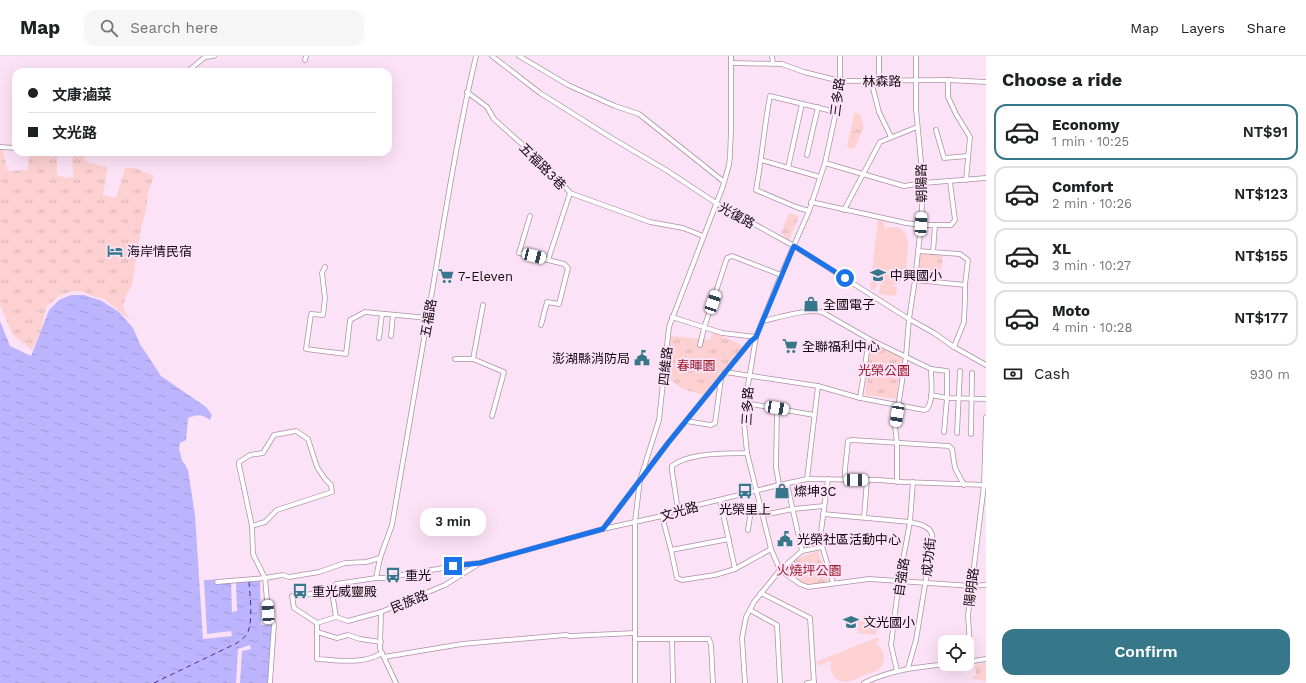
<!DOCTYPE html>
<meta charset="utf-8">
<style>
body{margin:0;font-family:"Work Sans","Noto Sans TC",sans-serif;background:#f6f6f6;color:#202124;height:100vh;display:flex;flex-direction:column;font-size:15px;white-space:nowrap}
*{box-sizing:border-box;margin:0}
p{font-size:13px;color:#757577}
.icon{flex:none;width:22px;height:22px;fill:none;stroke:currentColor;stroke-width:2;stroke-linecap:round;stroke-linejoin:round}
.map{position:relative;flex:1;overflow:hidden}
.side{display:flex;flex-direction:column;background:#fff;width:320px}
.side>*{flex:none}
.hud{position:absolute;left:12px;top:12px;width:380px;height:88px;border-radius:12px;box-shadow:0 4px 16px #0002;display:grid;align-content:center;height:88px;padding:0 16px;background:#fff}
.buttons{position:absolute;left:938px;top:579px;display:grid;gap:8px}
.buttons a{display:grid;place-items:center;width:36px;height:36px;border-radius:8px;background:#fff;box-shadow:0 4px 16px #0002;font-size:20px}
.end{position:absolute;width:18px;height:18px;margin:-9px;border:5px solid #1a73e8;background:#fff;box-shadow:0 0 0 2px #fff}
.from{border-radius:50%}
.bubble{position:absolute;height:28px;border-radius:12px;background:#fff;box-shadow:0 4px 16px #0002;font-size:13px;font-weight:600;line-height:28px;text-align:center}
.car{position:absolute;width:12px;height:24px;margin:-12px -6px;border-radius:5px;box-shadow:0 0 3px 1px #0007;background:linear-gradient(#fff 24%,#345 0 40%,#fff 0 76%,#345 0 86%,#fff 0)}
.hud b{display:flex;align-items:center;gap:14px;height:38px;font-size:15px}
.hud b+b{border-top:1px solid #e0e0e0}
.hud i{width:10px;height:10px;background:#202124}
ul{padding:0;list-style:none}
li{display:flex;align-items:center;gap:12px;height:56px;margin:0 8px 6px;padding:0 8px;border:2px solid #e0e0e0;border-radius:12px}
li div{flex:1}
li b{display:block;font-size:15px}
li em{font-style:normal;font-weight:600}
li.selected{border-color:#36778a}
li>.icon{width:36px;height:36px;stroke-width:1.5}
h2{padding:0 16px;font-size:18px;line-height:48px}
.pay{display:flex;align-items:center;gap:10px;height:44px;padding:0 16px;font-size:15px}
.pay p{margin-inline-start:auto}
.action{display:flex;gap:8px;margin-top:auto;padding:8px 16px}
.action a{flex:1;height:46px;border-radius:12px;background:#36778a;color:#fff;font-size:16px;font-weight:600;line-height:46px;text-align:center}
header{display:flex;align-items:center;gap:24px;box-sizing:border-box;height:56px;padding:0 20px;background:#fff;border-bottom:1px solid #e0e0e0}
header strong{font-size:19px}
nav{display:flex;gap:22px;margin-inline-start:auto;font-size:14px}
.search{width:280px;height:36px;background:#f6f6f6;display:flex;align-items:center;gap:10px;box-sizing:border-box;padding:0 14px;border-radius:12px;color:#757577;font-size:15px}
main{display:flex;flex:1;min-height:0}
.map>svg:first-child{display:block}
.grass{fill:url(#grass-tufts)}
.pitch{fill:#fdd1d1}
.water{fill:url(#water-ripples)}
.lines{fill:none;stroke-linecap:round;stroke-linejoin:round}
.ferry{stroke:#462d92;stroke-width:1;stroke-dasharray:5 4;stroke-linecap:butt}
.minor-casing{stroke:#ad90a6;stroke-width:5.5}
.minor{stroke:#fff;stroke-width:4}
.route{stroke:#1a73e8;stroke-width:5}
.labels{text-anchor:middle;stroke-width:4;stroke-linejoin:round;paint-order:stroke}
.street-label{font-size:13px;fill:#120810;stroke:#fce2f6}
.poi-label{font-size:13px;fill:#120810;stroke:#fce2f6;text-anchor:start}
.park-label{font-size:13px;fill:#992031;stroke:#fce2f6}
</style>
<header>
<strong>Map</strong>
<div class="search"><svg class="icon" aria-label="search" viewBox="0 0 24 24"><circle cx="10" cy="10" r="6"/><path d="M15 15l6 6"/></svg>Search here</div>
<nav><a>Map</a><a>Layers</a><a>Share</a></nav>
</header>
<main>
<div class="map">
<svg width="986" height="627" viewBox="0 0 986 627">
<defs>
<pattern id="grass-tufts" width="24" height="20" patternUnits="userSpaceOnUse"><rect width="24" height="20" fill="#fdd1d1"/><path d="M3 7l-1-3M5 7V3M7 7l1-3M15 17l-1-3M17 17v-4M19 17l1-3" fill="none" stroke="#d8b2b2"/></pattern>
<pattern id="water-ripples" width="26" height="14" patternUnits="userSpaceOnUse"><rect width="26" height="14" fill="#bcb5fd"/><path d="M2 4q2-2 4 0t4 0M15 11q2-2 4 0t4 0" fill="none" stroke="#a19ad8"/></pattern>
</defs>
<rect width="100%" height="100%" fill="#fce2f6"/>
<g class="grass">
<polygon points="854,57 860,58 864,72 854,93 847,92"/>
<polygon points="0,91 2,91 8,115 28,114 29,96 57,96 57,119 66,122 73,121 72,96 85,96 84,105 108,111 103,139 116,142 125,112 135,112 154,120 148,136 146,154 141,172 132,229 126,240 123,251 130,264 104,243 92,240 84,236 75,235 60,239 47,250 40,276 32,294 13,279 0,249"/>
<polygon points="789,157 799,160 789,185 781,177"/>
<polygon points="919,196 943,198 940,224 917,221"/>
<polygon points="714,276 745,291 704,339 683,333 671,324 665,323 670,280 710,284 713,277"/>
<polygon points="871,285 902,302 896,343 865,339"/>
<path d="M818 495 828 526C804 530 801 531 785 511L800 501Z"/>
<polygon points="986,606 986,625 973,623 972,621 976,619 975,610"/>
</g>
<g class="pitch">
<path d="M878 164 884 165V173C889 171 894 170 899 172 911 178 908 192 907 203 906 210 906 217 902 223 899 227 896 228 892 230L897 231 896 240 879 238 880 229H884L877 225 876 233H870Z"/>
<polygon points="859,565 878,568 876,579 857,577"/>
<path d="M878 581 879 585 875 587C884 592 887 603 881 611 877 616 870 617 864 619 859 622 852 625 846 626 834 626 829 615 831 604L818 610 816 606Z"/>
</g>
<path class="water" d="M71 239H84L102 245 119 256 133 272 140 288 161 320 206 351 212 359 210 364C202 358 197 358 188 362L186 384 180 387 179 393 182 404 188 414 195 459 203 583 232 580 231 575 207 578 204 524 231 523 232 556 237 555 236 526 260 525 261 569H273L269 627H240L242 595 251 593 250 589 238 593 236 627H0V265L10 290 31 300 49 254 59 244Z"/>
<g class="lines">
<path class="ferry" d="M154 627 237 587C241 584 246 581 248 576 253 563 250 540 249 526"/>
<defs>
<g id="minor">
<polyline points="492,0 540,37 610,81 666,114 716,147 794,190 909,263 934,277 954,291 986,309"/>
<polyline points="519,0 568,29 615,50 639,58 723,125"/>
<polyline points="772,0 773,7"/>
<polyline points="840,0 840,25 837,51 825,107 809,155 781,219 756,281 745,347 744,366 747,397 771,493 780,514 800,528 808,531 869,523 972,530 986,529"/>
<polyline points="305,4 306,0"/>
<polyline points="732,7 782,8 804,16 840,25 948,24 986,26"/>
<polyline points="187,16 205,1 214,0"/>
<polyline points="879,24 879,0"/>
<polyline points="948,24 948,41 956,58 970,81 966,124"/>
<polyline points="871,25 879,56 891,81"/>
<polyline points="467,36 487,51 494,63 553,116 552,121 567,133 570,137 650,166 683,172 703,180"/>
<polyline points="936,74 944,102 968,100"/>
<polyline points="0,91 16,92"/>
<polyline points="807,99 818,51"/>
<polyline points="761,104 820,121"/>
<polyline points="825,107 904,130 923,127 986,122"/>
<polyline points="788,112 802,48"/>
<polyline points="811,146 906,167 921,169 951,169 955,164 950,126"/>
<polyline points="844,154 880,86 917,71"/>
<path d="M809 155 796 151 756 134C762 102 764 71 770 40L836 56"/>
<polyline points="530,160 519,197 548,204"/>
<polyline points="918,195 960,198 968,204 965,229 965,242 964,266 954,291"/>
<polyline points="933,196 935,169"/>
<polyline points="325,211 322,217 325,242 323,259 311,258 306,293 346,298 350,264 365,256 428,262"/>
<polyline points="915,224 965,229"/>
<polyline points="672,261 722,277 756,281"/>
<path d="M763 265C781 261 805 253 822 256L869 283 931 313 947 315V342L944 376"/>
<polyline points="541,269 547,246 559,248 568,212 564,208 548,204 570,137"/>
<polyline points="391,280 393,259"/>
<polyline points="379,282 382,258"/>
<polyline points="700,289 704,272 727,202 732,200 781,219"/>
<polyline points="455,303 473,303 504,316 492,360"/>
<polyline points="473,303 483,249"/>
<path d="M725 316 818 330 860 342 924 354 927 353C934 343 931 325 931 313"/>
<polyline points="931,339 947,342 986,343"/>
<polyline points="860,342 869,283"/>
<polyline points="745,347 814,359"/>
<polyline points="777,352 776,411 779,429"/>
<polyline points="686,365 711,369 715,367 721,323"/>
<polyline points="957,377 960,315"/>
<polyline points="971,378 972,317"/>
<polyline points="807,423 818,330"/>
<polyline points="828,423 820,483 833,527"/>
<polyline points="845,424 845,413 848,385 852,384 949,390 952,393 955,412 964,429"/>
<polyline points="897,426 897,387 895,370 906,300 909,263 915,224 921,169 923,127 916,53 916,0"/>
<polyline points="787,428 802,495"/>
<polyline points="720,444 735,513"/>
<path d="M678 454 672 415V410C689 396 727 398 747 397"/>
<polyline points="823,458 910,466 922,469 929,473 932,478 932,486 916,584 908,612"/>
<polyline points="763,459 793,453 824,450"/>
<polyline points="662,460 671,494 677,522 682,524 715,519 735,513 771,493"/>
<polyline points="864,461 867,424"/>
<polyline points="252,470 265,466 277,454 332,436 331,429 325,423 317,411 308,383 296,375 274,379 263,397 250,399 239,406 239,409 252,470 253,498 265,522 268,556 274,568 270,627"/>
<polyline points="603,473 668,387 750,286 756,281"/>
<polyline points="748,474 751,454 761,452"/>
<polyline points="671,494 729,483"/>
<polyline points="480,507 445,529 381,556 348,565 336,561 332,536 336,528 376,522 384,522 467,508 480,507 603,473 662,460 678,454 779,429 807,423 879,424 903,426 986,429"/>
<path d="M376 522 380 502 392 469C405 389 420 310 433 230 446 153 458 76 476 0"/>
<polyline points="217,526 265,522 283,519 289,521 319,516 345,507 366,506 380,502"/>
<path d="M332 536 292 540 294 552 317 567V603C340 604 362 609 382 597"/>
<polyline points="761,537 810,562 814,627"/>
<polyline points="750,554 777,569 780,627"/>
<polyline points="381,556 380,593 396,627"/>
<polyline points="317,567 336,561"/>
<polyline points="317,576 337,582 348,579 360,583 381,586"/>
<polyline points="635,583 709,583 711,589 713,627"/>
<polyline points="672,583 673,627"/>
<polyline points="384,601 462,588 566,579 570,580 635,577"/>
<polyline points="967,606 986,603"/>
<polyline points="971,606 968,559 984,429 986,361"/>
<polyline points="897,615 891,589 899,525 910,466 913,426"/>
<polyline points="635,627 635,466 640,424 659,364 669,271 723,130 729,109 730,100 731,73 731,0"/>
<polyline points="745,627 742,582 746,561 754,546 780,514 802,495 822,491"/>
<polyline points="807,627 814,626"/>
<path d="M864 627C890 614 918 611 947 608"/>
</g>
</defs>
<use href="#minor" class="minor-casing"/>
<use href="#minor" class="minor"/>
</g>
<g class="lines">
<polyline class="route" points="453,510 480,507 603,473 668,387 750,286 756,281 794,190 845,222"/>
</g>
<defs>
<symbol id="hotel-bare" viewBox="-9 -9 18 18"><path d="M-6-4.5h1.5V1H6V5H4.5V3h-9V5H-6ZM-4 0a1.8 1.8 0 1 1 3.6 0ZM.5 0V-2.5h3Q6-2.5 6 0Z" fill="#36778a" stroke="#fce2f6" stroke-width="2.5" paint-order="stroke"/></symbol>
<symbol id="school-bare" viewBox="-9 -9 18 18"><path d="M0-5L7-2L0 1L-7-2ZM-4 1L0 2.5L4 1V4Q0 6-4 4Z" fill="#36778a" stroke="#fce2f6" stroke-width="2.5" paint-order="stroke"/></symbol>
<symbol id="supermarket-bare" viewBox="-9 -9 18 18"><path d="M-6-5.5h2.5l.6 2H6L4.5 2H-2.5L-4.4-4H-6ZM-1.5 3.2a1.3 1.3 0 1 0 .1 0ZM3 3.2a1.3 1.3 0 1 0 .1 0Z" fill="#36778a" stroke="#fce2f6" stroke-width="2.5" paint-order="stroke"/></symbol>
<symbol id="shop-bare" viewBox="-9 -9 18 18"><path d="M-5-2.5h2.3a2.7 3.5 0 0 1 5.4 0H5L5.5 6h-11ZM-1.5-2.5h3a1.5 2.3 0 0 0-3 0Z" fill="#36778a" stroke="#fce2f6" stroke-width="2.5" paint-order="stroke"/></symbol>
<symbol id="civic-bare" viewBox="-9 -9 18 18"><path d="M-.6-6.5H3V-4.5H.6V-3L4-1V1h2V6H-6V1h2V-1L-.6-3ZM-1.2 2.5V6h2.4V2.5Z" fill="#36778a" stroke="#fce2f6" stroke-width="2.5" paint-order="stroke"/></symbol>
<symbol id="bus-bare" viewBox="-9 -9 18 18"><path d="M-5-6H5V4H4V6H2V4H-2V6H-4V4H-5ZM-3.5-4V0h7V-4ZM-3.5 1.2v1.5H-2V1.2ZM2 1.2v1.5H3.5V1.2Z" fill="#36778a" stroke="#fce2f6" stroke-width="2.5" paint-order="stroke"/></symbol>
</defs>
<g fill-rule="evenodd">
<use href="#hotel-bare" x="104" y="184" width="22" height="22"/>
<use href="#school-bare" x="867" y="208" width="22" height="22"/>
<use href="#supermarket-bare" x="435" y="209" width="22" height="22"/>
<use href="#shop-bare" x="800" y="237" width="22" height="22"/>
<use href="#supermarket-bare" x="779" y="279" width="22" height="22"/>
<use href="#civic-bare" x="631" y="291" width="22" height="22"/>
<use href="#bus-bare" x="734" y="424" width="22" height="22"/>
<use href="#shop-bare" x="771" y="424" width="22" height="22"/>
<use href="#civic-bare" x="774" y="472" width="22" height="22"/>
<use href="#bus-bare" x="382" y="508" width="22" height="22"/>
<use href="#bus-bare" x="289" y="524" width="22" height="22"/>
<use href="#school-bare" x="840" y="555" width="22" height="22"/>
</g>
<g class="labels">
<g class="street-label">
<text transform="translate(882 25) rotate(-1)" y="5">林森路</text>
<text transform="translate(837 41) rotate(-83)" y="5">三多路</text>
<text transform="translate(543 110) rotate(45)" y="5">五福路3巷</text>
<text transform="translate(921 127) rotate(-91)" y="5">朝陽路</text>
<text transform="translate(737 159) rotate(29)" y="5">光復路</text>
<text transform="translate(428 262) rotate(-80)" y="5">五福路</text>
<text transform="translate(665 310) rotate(-84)" y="5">四維路</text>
<text transform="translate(747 350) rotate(-87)" y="5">三多路</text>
<text transform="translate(679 455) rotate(-16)" y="5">文光路</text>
<text transform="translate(928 501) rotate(-84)" y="5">成功街</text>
<text transform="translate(901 521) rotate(-81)" y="5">自強路</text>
<text transform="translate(971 531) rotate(-83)" y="5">陽明路</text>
<text transform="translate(409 545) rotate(-22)" y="5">民族路</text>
</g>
<g class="poi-label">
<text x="127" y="200">海岸情民宿</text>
<text x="890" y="224">中興國小</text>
<text x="458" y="225">7-Eleven</text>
<text x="823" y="253">全國電子</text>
<text x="802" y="295">全聯福利中心</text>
<text x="630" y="307" text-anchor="end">澎湖縣消防局</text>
<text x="794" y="440">燦坤3C</text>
<text x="745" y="458" text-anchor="middle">光榮里上</text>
<text x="797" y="488">光榮社區活動中心</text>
<text x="405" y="524">重光</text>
<text x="312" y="540">重光威靈殿</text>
<text x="863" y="571">文光國小</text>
</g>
<g class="park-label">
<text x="696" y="314">春暉園</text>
<text x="884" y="319">光榮公園</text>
<text x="809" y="519">火燒坪公園</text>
</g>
</g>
</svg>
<div class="buttons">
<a><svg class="icon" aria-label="locate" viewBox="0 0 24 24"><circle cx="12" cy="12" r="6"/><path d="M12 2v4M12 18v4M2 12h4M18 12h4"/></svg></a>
</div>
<i class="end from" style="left:845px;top:222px"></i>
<i class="end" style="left:453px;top:510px"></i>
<div class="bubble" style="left:420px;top:452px;width:66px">3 min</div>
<i class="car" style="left:921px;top:168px;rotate:3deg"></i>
<i class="car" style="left:534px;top:200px;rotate:104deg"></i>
<i class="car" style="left:713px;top:246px;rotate:19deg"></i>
<i class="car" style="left:777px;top:352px;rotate:100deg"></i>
<i class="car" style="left:897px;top:359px;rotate:189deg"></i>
<i class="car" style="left:856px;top:424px;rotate:89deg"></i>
<i class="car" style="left:268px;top:556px;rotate:357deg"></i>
<div class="hud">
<b><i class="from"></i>文康滷菜</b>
<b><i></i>文光路</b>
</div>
</div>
<section class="side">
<h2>Choose a ride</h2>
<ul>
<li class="selected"><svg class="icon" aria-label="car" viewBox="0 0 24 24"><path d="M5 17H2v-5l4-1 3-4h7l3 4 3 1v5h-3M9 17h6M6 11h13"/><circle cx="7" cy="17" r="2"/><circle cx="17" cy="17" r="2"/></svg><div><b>Economy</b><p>1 min · 10:25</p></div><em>NT$91</em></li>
<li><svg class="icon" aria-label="car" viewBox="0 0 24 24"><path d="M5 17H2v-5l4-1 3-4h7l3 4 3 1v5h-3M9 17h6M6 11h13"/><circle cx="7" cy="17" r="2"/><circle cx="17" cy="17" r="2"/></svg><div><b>Comfort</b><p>2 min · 10:26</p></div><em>NT$123</em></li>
<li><svg class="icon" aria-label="car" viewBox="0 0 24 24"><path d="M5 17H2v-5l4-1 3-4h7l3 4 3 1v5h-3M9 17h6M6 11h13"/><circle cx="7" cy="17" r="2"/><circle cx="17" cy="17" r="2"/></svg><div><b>XL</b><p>3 min · 10:27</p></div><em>NT$155</em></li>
<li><svg class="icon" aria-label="car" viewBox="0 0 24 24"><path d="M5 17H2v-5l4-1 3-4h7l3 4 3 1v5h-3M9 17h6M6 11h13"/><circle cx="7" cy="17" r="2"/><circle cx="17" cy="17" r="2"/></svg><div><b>Moto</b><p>4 min · 10:28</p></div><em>NT$177</em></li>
</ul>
<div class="pay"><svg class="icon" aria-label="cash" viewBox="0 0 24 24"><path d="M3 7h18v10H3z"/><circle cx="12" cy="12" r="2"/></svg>Cash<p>930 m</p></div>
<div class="action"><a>Confirm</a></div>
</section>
</main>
